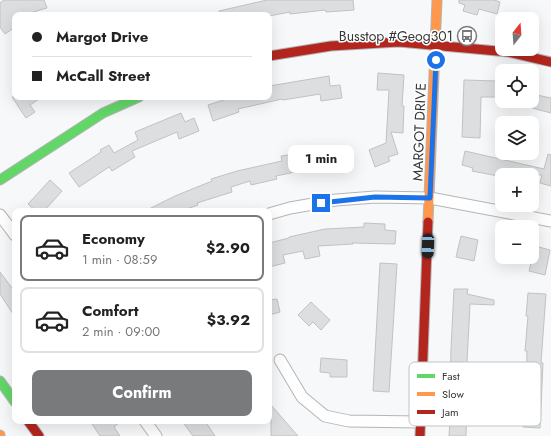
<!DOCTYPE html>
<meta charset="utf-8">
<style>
body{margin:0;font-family:Jost,sans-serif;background:#f6f6f6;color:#222;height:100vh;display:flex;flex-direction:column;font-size:15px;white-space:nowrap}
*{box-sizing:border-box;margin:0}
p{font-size:13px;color:#767676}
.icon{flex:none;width:22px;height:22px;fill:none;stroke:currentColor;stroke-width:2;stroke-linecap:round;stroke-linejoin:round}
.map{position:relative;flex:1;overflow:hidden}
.panel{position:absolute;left:12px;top:208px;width:260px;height:216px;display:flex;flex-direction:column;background:#fff;border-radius:8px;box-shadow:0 4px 16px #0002}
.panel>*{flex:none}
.banner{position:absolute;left:12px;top:12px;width:260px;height:88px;border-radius:8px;box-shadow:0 4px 16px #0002;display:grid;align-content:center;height:88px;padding:0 20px;background:#fff}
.needle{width:26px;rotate:17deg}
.tools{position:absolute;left:495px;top:12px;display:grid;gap:8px}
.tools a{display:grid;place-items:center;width:44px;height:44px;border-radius:8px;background:#fff;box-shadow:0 4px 16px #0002;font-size:20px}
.end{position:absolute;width:18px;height:18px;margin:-9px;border:5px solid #1a73e8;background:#fff;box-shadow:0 0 0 2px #fff}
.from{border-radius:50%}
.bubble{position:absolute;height:28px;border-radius:8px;background:#fff;box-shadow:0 4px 16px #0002;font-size:13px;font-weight:700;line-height:28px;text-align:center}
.car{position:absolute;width:12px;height:24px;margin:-12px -6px;border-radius:5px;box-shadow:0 0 3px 1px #0007;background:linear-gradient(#222 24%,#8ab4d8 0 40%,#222 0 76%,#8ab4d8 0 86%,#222 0)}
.banner b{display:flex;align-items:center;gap:14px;height:38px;font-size:15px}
.banner b+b{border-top:1px solid #e0e0e0}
.banner i{width:10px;height:10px;background:#222}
ul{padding:7px 0 0;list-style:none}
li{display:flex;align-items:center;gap:12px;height:66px;margin:0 8px 6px;padding:0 12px;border:2px solid #e0e0e0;border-radius:8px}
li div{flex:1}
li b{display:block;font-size:15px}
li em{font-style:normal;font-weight:700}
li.current{border-color:#797a7b}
li>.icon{width:36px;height:36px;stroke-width:1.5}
.primary-button{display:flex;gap:8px;margin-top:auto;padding:8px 20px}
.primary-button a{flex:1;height:46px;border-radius:8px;background:#797a7b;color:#fff;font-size:16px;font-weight:700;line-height:46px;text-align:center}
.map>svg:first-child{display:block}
.building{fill:#dcdedf;stroke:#c1c2c3}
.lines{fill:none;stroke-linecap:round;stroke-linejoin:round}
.street-casing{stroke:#b4b5b7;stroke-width:13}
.fast-casing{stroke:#b4b5b7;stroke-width:11}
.slow-casing{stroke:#b4b5b7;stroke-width:11}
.jam-casing{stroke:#b4b5b7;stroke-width:11}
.street{stroke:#fefefe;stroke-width:11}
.fast{stroke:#63d668;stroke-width:9}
.slow{stroke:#ff974d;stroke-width:9}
.jam{stroke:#b3261e;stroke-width:9}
.route{stroke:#1a73e8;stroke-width:5}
.labels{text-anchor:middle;stroke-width:3;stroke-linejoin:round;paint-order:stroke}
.poi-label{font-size:14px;fill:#353637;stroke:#fff;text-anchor:end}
.street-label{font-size:14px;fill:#353637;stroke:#fff}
.key{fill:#fff;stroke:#c2c3c3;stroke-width:1}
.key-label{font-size:11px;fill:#353637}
</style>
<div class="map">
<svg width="551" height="436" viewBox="0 0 551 436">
<rect width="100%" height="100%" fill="#f6f8fa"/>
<g class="building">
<polygon points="4,0 44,0 47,8 23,15 15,15 15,27 5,34 0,27 0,3"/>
<polygon points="267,0 353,0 354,10 326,12 325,10 290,14 290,12 269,16 269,15 219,15 219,11"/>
<polygon points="459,0 494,0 500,2 497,14 479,9 477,15 463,11 465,5 459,3"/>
<polygon points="378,73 404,75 402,106 404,106 403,133 391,132 398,154 388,157 390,161 375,167 369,150 386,143 389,90 377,90"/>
<polygon points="329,76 330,86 340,85 342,98 321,101 320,94 283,100 282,99 238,109 239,112 213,121 208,105 233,97 269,97 269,86"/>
<polygon points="464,80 497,81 496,97 481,97 480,138 462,137"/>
<polygon points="532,94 551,98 551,113 532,108"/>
<polygon points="12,97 42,97 30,105 35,112 26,118"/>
<polygon points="181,113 185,122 194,118 199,131 179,139 177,132 132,151 135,157 112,171 109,167 79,187 69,173 101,152 100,150 109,145 114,153 138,140 135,132"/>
<polygon points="347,149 348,163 338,164 338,169 322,170 321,163 299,167 300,171 276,176 277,179 251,185 250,181 231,187 232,192 197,203 198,205 181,211 145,211 175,196 212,181 211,179 237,171 282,161 281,156 308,152"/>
<polygon points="465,151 544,169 548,154 551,155 551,186 540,183 542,175 507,175 498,173 498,176 472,171 473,168 462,165"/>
<polygon points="50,180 62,191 44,211 36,211 28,204"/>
<polygon points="364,223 385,224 385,230 396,231 395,244 352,243 353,244 318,246 320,256 305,259 303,251 283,255 285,263 269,267 269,243 289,238 289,237 325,229 364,227"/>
<polygon points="461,236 478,240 474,261 456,257"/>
<polygon points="535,246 550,250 545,275 529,271"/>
<polygon points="380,263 397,264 389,392 373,391"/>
<polygon points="0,272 12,288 15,286 15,317 0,294"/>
<polygon points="454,289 468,289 467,294 494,300 494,305 470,304 465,401 467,401 466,436 449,436 452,385 450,384 451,349"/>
<polygon points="528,293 546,294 541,363 543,363 540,428 523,427 526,393 527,351 525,351 528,316 526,316"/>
<polygon points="277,299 280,312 269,315 269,300"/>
<polygon points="311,302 330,320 321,330 313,322 309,326 298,315"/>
<polygon points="321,358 347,360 347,377 330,377 330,373 320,372"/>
<polygon points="271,405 284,420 298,436 271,436"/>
<polygon points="90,421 121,421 114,427 120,436 100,436"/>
<polygon points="182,421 205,421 215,436 193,436"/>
</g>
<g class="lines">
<defs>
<g id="street">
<polyline points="269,214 290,208 336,200 375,197 430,198 551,221"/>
<polyline points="0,215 15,235"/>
<polyline points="280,360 302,397 325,416 349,421 420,422"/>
<polyline points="145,421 156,436"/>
</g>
<g id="fast">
<polyline points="0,180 103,113 139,97"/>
<polyline points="0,381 15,402"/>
</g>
<g id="slow">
<polyline points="428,222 437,0"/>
<polyline points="0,435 0,436"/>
</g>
<g id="jam">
<polyline points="269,56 331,46 399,42 508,52 551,62"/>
<polyline points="28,421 39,436"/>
<polyline points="420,436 428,222"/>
</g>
</defs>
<use href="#street" class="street-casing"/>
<use href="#fast" class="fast-casing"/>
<use href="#slow" class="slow-casing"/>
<use href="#jam" class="jam-casing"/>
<use href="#street" class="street"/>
<use href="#fast" class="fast"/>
<use href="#slow" class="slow"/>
<use href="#jam" class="jam"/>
</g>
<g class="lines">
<polyline class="route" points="321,203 375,197 430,198 436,60"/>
</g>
<defs>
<symbol id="bus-ring" viewBox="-11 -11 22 22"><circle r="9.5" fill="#fff" stroke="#797a7b" stroke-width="1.5"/><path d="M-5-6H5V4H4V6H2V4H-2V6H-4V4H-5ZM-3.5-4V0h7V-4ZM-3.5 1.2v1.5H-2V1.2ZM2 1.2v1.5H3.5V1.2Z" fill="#797a7b"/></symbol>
</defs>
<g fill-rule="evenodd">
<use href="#bus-ring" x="456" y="25" width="22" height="22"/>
</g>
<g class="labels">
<g class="poi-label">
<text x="453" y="41">Busstop #Geog301</text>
</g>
<g class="street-label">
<text transform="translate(419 132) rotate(-88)" y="5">MARGOT DRIVE</text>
</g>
</g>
<rect x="409" y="362" width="132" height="64" rx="6" class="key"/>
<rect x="417" y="374" width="18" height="4" fill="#63d668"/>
<rect x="417" y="392" width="18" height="4" fill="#ff974d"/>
<rect x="417" y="410" width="18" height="4" fill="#b3261e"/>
<g class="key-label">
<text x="442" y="380">Fast</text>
<text x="442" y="398">Slow</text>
<text x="442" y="416">Jam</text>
</g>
</svg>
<div class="tools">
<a><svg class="needle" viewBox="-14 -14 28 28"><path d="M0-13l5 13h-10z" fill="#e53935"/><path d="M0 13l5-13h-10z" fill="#767676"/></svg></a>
<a><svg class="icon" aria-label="locate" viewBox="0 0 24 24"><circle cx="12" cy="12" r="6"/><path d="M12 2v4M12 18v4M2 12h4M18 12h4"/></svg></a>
<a><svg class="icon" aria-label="layers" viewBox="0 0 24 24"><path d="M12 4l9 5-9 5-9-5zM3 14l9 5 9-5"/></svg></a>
<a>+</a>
<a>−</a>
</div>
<i class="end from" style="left:436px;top:60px"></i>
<i class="end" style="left:321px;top:203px"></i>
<div class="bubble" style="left:288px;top:145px;width:66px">1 min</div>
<i class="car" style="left:428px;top:246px;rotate:182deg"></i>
<div class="banner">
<b><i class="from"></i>Margot Drive</b>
<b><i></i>McCall Street</b>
</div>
<section class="panel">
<ul>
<li class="current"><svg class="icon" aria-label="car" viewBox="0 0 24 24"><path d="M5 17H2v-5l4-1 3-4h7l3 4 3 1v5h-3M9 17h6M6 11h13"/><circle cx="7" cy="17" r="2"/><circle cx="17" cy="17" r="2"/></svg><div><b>Economy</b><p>1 min · 08:59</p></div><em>$2.90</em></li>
<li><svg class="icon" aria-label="car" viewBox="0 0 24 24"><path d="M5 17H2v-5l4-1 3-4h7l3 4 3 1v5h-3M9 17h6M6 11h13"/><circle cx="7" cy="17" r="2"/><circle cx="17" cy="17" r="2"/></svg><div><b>Comfort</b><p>2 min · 09:00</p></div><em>$3.92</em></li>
</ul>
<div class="primary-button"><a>Confirm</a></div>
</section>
</div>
